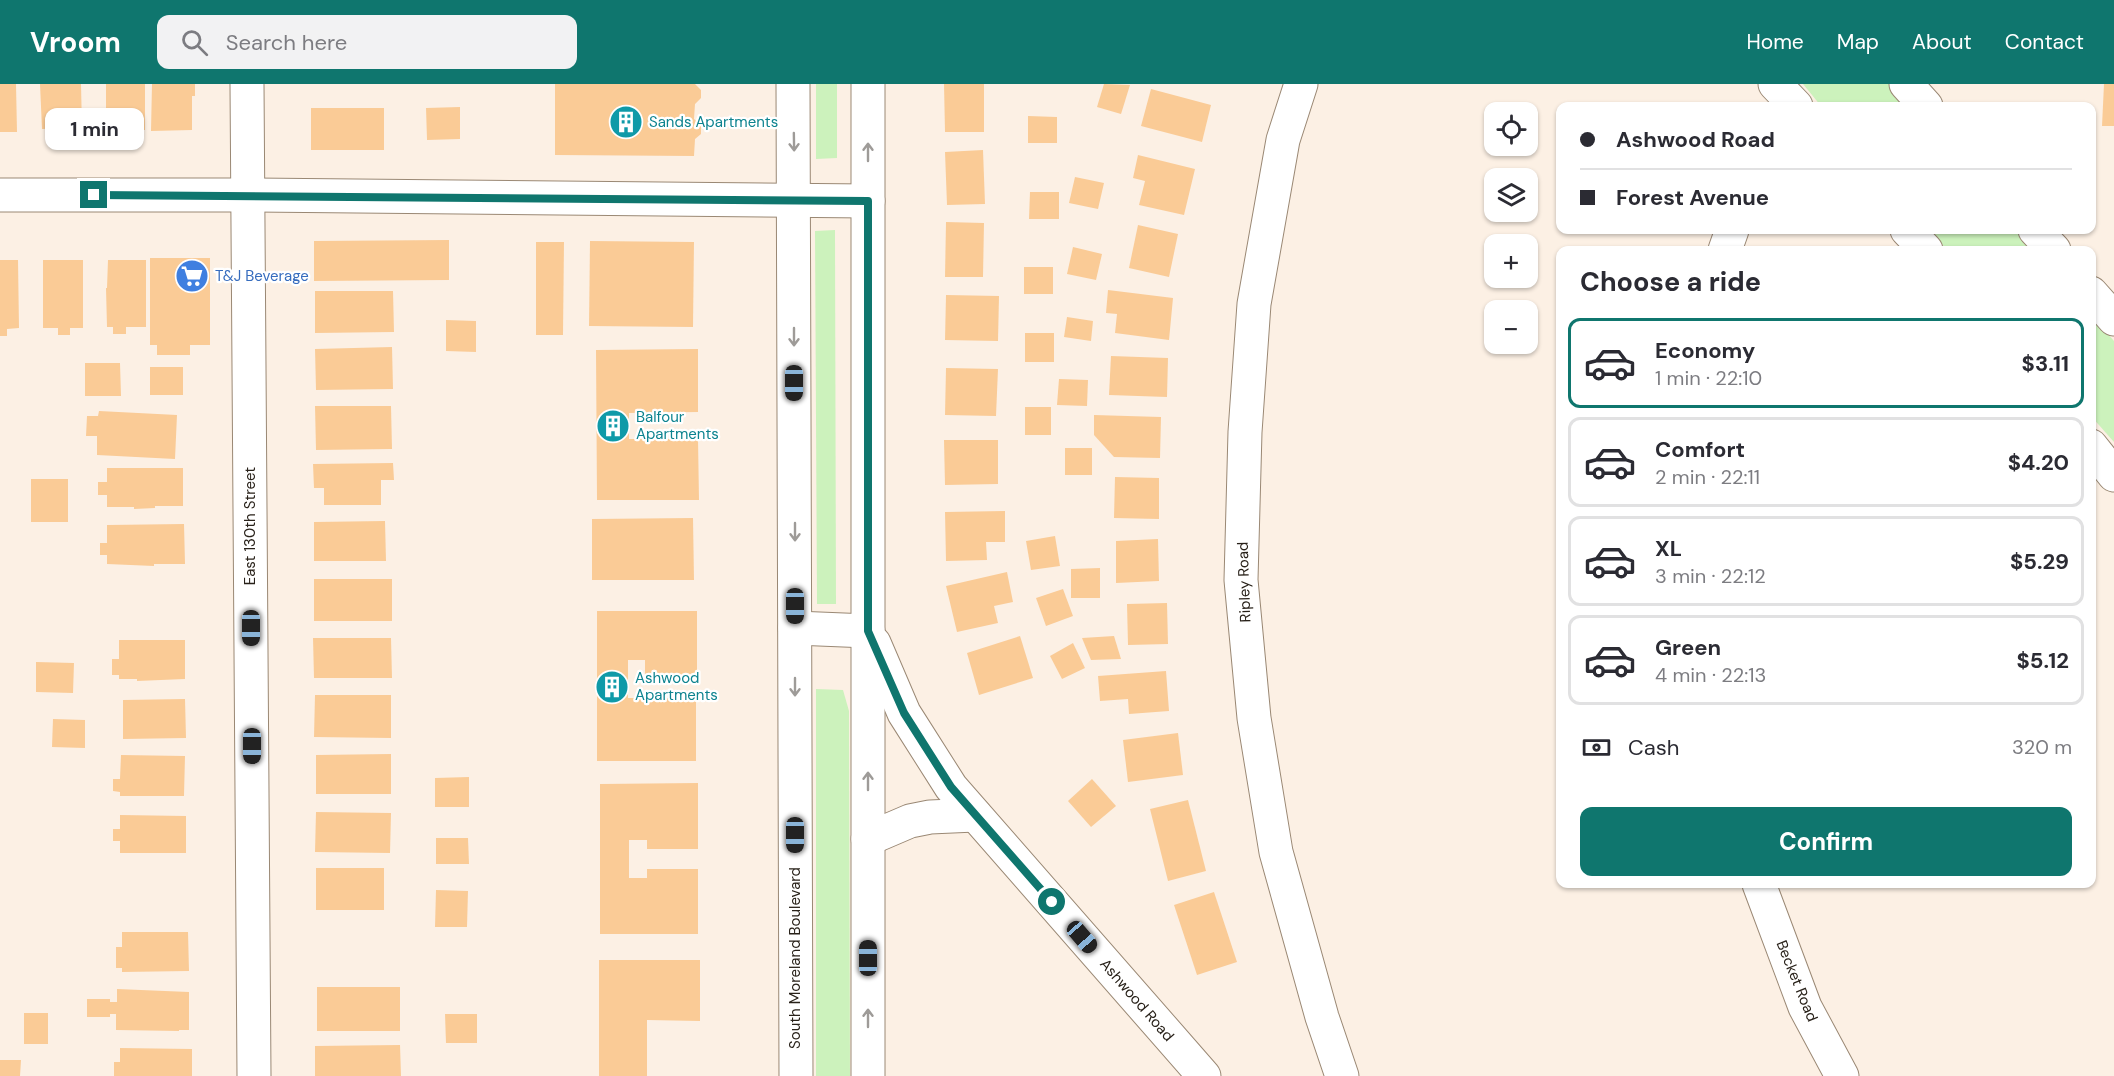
<!DOCTYPE html>
<meta charset="utf-8">
<style>
body{margin:0;font-family:"DM Sans",sans-serif;background:#f2f2f3;color:#2b2b33;height:100vh;display:flex;flex-direction:column;font-size:22px;white-space:nowrap}
*{box-sizing:border-box;margin:0}
p{font-size:20px;color:#7c7c81}
.icon{flex:none;width:33px;height:33px;fill:none;stroke:currentColor;stroke-width:2;stroke-linecap:round;stroke-linejoin:round}
.map{position:relative;flex:1;overflow:hidden}
.side{position:absolute;left:1556px;top:162px;width:540px;height:642px;display:flex;flex-direction:column;background:#fff;border-radius:12px;box-shadow:0 2px 4px #0004}
.side>*{flex:none}
.guide{position:absolute;left:1556px;top:18px;width:540px;height:132px;border-radius:12px;box-shadow:0 2px 4px #0004;display:grid;align-content:center;height:132px;padding:0 24px;background:#fff}
.fabs{position:absolute;left:1484px;top:18px;display:grid;gap:12px}
.fabs a{display:grid;place-items:center;width:54px;height:54px;border-radius:12px;background:#fff;box-shadow:0 2px 4px #0004;font-size:30px}
.end{position:absolute;width:27px;height:27px;margin:-14px;border:8px solid #0f766e;background:#fff;box-shadow:0 0 0 3px #fff}
.from{border-radius:50%}
.bubble{position:absolute;height:42px;border-radius:12px;background:#fff;box-shadow:0 2px 4px #0004;font-size:20px;font-weight:700;line-height:42px;text-align:center}
.car{position:absolute;width:18px;height:36px;margin:-18px -9px;border-radius:8px;box-shadow:0 0 4px 2px #0007;background:linear-gradient(#222 24%,#8ab4d8 0 40%,#222 0 76%,#8ab4d8 0 86%,#222 0)}
.guide b{display:flex;align-items:center;gap:21px;height:57px;font-size:22px}
.guide b+b{border-top:2px solid #e1e1e2}
.guide i{width:15px;height:15px;background:#2b2b33}
ul{padding:0;list-style:none}
li{display:flex;align-items:center;gap:18px;height:90px;margin:0 12px 9px;padding:0 12px;border:3px solid #e1e1e2;border-radius:12px}
li div{flex:1}
li b{display:block;font-size:22px}
li em{font-style:normal;font-weight:700}
li.selected{border-color:#0f766e}
li>.icon{width:54px;height:54px;stroke-width:1.5}
h2{padding:0 24px;font-size:27px;line-height:72px}
.pay{display:flex;align-items:center;gap:15px;height:66px;padding:0 24px;font-size:22px}
.pay p{margin-inline-start:auto}
.cta{display:flex;gap:12px;margin-top:auto;padding:12px 24px}
.cta a{flex:1;height:69px;border-radius:12px;background:#0f766e;color:#fff;font-size:24px;font-weight:700;line-height:69px;text-align:center}
header{display:flex;align-items:center;gap:36px;box-sizing:border-box;height:84px;padding:0 30px;background:#0f766e;color:#fff}
header strong{font-size:28px}
nav{display:flex;gap:33px;margin-inline-start:auto;font-size:21px}
.search{width:420px;height:54px;background:#f2f2f3;display:flex;align-items:center;gap:15px;box-sizing:border-box;padding:0 21px;border-radius:12px;color:#7c7c81;font-size:22px}
.map>svg:first-child{display:block}
.green{fill:#ccf2bc}
.building{fill:#facb96}
.lines{fill:none;stroke-linecap:round;stroke-linejoin:round}
.minor-casing{stroke:#9a8874;stroke-width:35}
.minor{stroke:#fff;stroke-width:33}
.oneway{stroke:#9e9b98}
.route{stroke:#0f766e;stroke-width:8}
.labels{text-anchor:middle;stroke-width:4.5;stroke-linejoin:round;paint-order:stroke}
.culture-label{font-size:15px;fill:#0d838f;stroke:#fff;text-anchor:start}
.shop-label{font-size:15px;fill:#366cbe;stroke:#fff;text-anchor:start}
.street-label{font-size:15px;fill:#282119;stroke:#fff}
</style>
<header>
<strong>Vroom</strong>
<div class="search"><svg class="icon" aria-label="search" viewBox="0 0 24 24"><circle cx="10" cy="10" r="6"/><path d="M15 15l6 6"/></svg>Search here</div>
<nav><a>Home</a><a>Map</a><a>About</a><a>Contact</a></nav>
</header>
<div class="map">
<svg width="2114" height="992" viewBox="0 0 2114 992">
<rect width="100%" height="100%" fill="#fcf0e4"/>
<g class="green">
<polygon points="816,0 837,0 837,74 816,75"/>
<polygon points="1803,0 1891,0 1911,22 1821,22"/>
<polygon points="835,146 836,520 817,520 815,147"/>
<polygon points="1929,146 2017,146 2035,166 1947,166"/>
<polygon points="2091,231 2114,257 2114,358 2091,332"/>
<polygon points="816,605 843,606 849,627 850,992 816,992"/>
</g>
<g class="building">
<polygon points="0,0 16,0 17,48 0,48"/>
<polygon points="40,0 81,0 82,44 42,45"/>
<rect x="106" y="0" width="39" height="46"/>
<polygon points="152,0 195,0 195,12 192,12 192,46 151,47"/>
<polygon points="555,0 695,0 701,6 701,14 695,20 694,35 701,41 701,50 695,55 694,72 555,71"/>
<polygon points="944,0 984,0 984,48 945,48"/>
<polygon points="1104,0 1130,1 1121,30 1097,23"/>
<polygon points="2104,0 2114,0 2114,42 2102,42"/>
<polygon points="1151,5 1211,21 1202,58 1141,42"/>
<polygon points="460,23 460,55 427,56 426,24"/>
<rect x="311" y="24" width="73" height="42"/>
<polygon points="1028,32 1057,33 1057,59 1028,59"/>
<polygon points="983,66 985,120 947,121 945,68"/>
<polygon points="1138,71 1195,85 1184,131 1139,121 1145,97 1133,94"/>
<polygon points="1075,93 1104,99 1098,125 1069,119"/>
<polygon points="1030,108 1059,108 1059,135 1029,135"/>
<polygon points="946,138 984,139 983,193 945,193"/>
<polygon points="1138,141 1178,150 1169,193 1129,184"/>
<polygon points="449,156 449,196 314,197 314,157"/>
<polygon points="590,157 694,158 693,243 589,242"/>
<polygon points="536,158 564,158 563,251 536,251"/>
<polygon points="1073,163 1102,170 1096,196 1067,190"/>
<polygon points="150,174 210,174 210,261 190,261 190,271 157,271 157,261 150,261"/>
<polygon points="0,176 18,176 19,244 7,245 7,252 0,252"/>
<polygon points="43,176 83,176 83,244 70,244 70,251 58,251 58,244 43,244"/>
<polygon points="108,176 146,176 146,243 126,243 126,250 113,250 113,243 107,243 106,204 107,204"/>
<rect x="1024" y="183" width="29" height="27"/>
<polygon points="1108,206 1173,214 1169,256 1115,249 1117,230 1106,229"/>
<polygon points="315,207 393,207 394,248 315,249"/>
<polygon points="946,211 999,212 998,257 945,256"/>
<polygon points="1067,233 1093,237 1091,257 1064,253"/>
<polygon points="446,236 476,237 476,268 446,267"/>
<rect x="1025" y="249" width="29" height="29"/>
<polygon points="392,263 393,305 316,306 315,265"/>
<polygon points="698,265 698,328 629,329 629,355 698,355 699,416 597,416 596,266"/>
<polygon points="1111,272 1168,274 1167,313 1109,311"/>
<polygon points="85,279 120,279 121,312 85,312"/>
<rect x="150" y="283" width="33" height="28"/>
<polygon points="946,284 998,285 996,332 945,331"/>
<polygon points="1059,295 1088,296 1087,322 1057,321"/>
<polygon points="315,322 391,322 392,365 316,366"/>
<rect x="1025" y="323" width="26" height="28"/>
<polygon points="99,327 177,331 175,375 97,371 97,352 86,352 87,332 98,332"/>
<polygon points="1094,331 1161,333 1160,374 1114,373 1094,351"/>
<polygon points="944,356 998,356 998,400 945,401"/>
<rect x="1065" y="364" width="27" height="27"/>
<polygon points="393,379 394,396 381,396 381,421 324,421 324,404 314,404 313,380"/>
<polygon points="107,384 183,384 183,422 155,422 155,424 134,425 134,423 107,423 107,411 98,411 98,398 107,398"/>
<polygon points="1115,393 1159,394 1159,435 1114,434"/>
<rect x="31" y="395" width="37" height="43"/>
<polygon points="1005,427 1005,458 986,458 987,476 946,477 945,428"/>
<polygon points="693,434 694,496 592,496 592,435"/>
<polygon points="385,437 386,477 314,477 314,438"/>
<polygon points="184,440 185,480 154,480 154,482 107,480 107,471 100,471 100,459 107,459 107,441"/>
<polygon points="1055,452 1060,482 1031,486 1026,457"/>
<polygon points="1158,455 1159,497 1116,499 1116,457"/>
<polygon points="1100,484 1100,514 1071,514 1071,485"/>
<polygon points="1007,488 1013,518 994,522 998,539 957,548 946,502"/>
<rect x="314" y="495" width="78" height="42"/>
<polygon points="1063,505 1073,532 1046,542 1036,514"/>
<polygon points="1167,519 1168,560 1128,561 1127,520"/>
<polygon points="597,527 697,527 697,593 645,593 645,576 628,576 628,614 696,614 696,677 597,677"/>
<polygon points="1020,552 1033,594 979,611 967,569"/>
<polygon points="1114,552 1121,575 1091,576 1082,554"/>
<polygon points="313,554 391,554 392,594 314,594"/>
<polygon points="119,556 185,556 185,595 137,597 137,595 119,595 119,591 112,591 112,575 119,575"/>
<polygon points="1073,559 1085,584 1062,595 1050,572"/>
<polygon points="36,578 74,579 73,609 36,608"/>
<polygon points="1166,587 1169,627 1129,630 1128,615 1100,617 1098,592"/>
<polygon points="315,611 391,611 391,654 314,653"/>
<polygon points="185,615 186,654 123,655 123,616"/>
<polygon points="53,635 85,636 85,664 52,663"/>
<polygon points="1178,649 1183,691 1128,698 1123,656"/>
<polygon points="391,670 391,710 316,710 316,671"/>
<polygon points="121,671 185,672 184,712 120,712 120,708 113,707 113,695 120,695"/>
<polygon points="469,693 469,723 435,723 435,694"/>
<polygon points="1092,695 1116,722 1091,743 1068,717"/>
<polygon points="698,699 698,765 647,765 647,756 629,756 629,794 647,794 647,785 698,785 698,850 600,850 600,700"/>
<polygon points="1188,716 1206,787 1168,797 1150,725"/>
<polygon points="316,728 391,729 390,769 315,768"/>
<polygon points="120,731 186,732 186,769 120,769 120,757 113,757 113,745 120,745"/>
<polygon points="436,754 468,754 469,780 436,780"/>
<rect x="316" y="784" width="68" height="42"/>
<polygon points="436,806 468,807 467,843 435,843"/>
<polygon points="1214,808 1237,878 1197,891 1174,821"/>
<polygon points="122,848 188,848 189,887 122,888 122,884 116,884 116,863 122,863"/>
<polygon points="599,876 700,876 700,937 647,936 647,992 599,992"/>
<rect x="317" y="903" width="83" height="44"/>
<polygon points="117,905 189,908 189,946 179,946 179,947 116,946 116,930 110,930 110,933 87,933 87,915 110,915 110,918 117,918"/>
<rect x="24" y="929" width="24" height="31"/>
<polygon points="445,930 477,930 477,959 446,959"/>
<polygon points="400,961 401,992 315,992 315,962"/>
<polygon points="120,964 192,965 192,992 114,992 114,978 120,978"/>
<polygon points="0,976 21,976 20,992 0,992"/>
</g>
<g class="lines">
<defs>
<g id="minor">
<polyline points="247,0 254,992"/>
<polyline points="793,0 796,992"/>
<polyline points="868,0 868,992"/>
<polyline points="1301,0 1283,56 1254,220 1245,348 1241,496 1254,634 1276,768 1322,933 1342,992"/>
<polyline points="1775,0 1796,22"/>
<polyline points="1906,0 1926,22"/>
<polyline points="0,111 248,111 868,117"/>
<polyline points="1907,146 1926,166"/>
<polyline points="2035,146 2054,166"/>
<polyline points="1725,166 1732,146"/>
<polyline points="2091,209 2114,235"/>
<polyline points="2091,362 2114,391"/>
<polyline points="795,544 868,547"/>
<polyline points="874,559 904,629 951,703 1204,992"/>
<polyline points="868,755 910,737 930,733 975,731"/>
<polyline points="1759,800 1805,923 1842,992"/>
</g>
</defs>
<use href="#minor" class="minor-casing"/>
<use href="#minor" class="minor"/>
</g>
<defs><path id="oneway-shaft" d="M-6 0H5M1.5-3L5.5 0L1.5 3" fill="none" stroke-width="1.6" stroke-linecap="round" stroke-linejoin="round" transform="scale(1.5)"/></defs>
<g class="oneway">
<use href="#oneway-shaft" transform="translate(794 58) rotate(89)"/>
<use href="#oneway-shaft" transform="translate(868 68) rotate(-90)"/>
<use href="#oneway-shaft" transform="translate(794 253) rotate(90)"/>
<use href="#oneway-shaft" transform="translate(795 448) rotate(90)"/>
<use href="#oneway-shaft" transform="translate(795 603) rotate(90)"/>
<use href="#oneway-shaft" transform="translate(868 697) rotate(-90)"/>
<use href="#oneway-shaft" transform="translate(868 934) rotate(-90)"/>
</g>
<g class="lines">
<polyline class="route" points="94,111 868,117 868,547 904,629 951,703 1052,818"/>
</g>
<defs>
<symbol id="building-disc" viewBox="-11 -11 22 22"><circle r="9.5" fill="#0f9aa8" stroke="#fff"/><path d="M-4-6H4V6H1V3H-1V6H-4ZM-2.5-4.3h1.7v1.8h-1.7ZM.8-4.3h1.7v1.8H.8ZM-2.5-1h1.7V.8h-1.7ZM.8-1h1.7V.8H.8Z" fill="#fff"/></symbol>
<symbol id="supermarket-disc" viewBox="-11 -11 22 22"><circle r="9.5" fill="#3f7fe0" stroke="#fff"/><path d="M-6-5.5h2.5l.6 2H6L4.5 2H-2.5L-4.4-4H-6ZM-1.5 3.2a1.3 1.3 0 1 0 .1 0ZM3 3.2a1.3 1.3 0 1 0 .1 0Z" fill="#fff"/></symbol>
</defs>
<g fill-rule="evenodd">
<use href="#building-disc" x="607" y="19" width="38" height="38"/>
<use href="#supermarket-disc" x="173" y="173" width="38" height="38"/>
<use href="#building-disc" x="594" y="323" width="38" height="38"/>
<use href="#building-disc" x="593" y="584" width="38" height="38"/>
</g>
<g class="labels">
<g class="culture-label">
<text x="649" y="43">Sands Apartments</text>
<text x="636" y="338">Balfour<tspan x="636" dy="17">Apartments</tspan></text>
<text x="635" y="599">Ashwood<tspan x="635" dy="17">Apartments</tspan></text>
</g>
<g class="shop-label">
<text x="215" y="197">T&amp;J Beverage</text>
</g>
<g class="street-label">
<text transform="translate(250 442) rotate(-90)" y="5">East 130th Street</text>
<text transform="translate(1244 498) rotate(-92)" y="5">Ripley Road</text>
<text transform="translate(795 874) rotate(-90)" y="5">South Moreland Boulevard</text>
<text transform="translate(1797 897) rotate(68)" y="5">Becket Road</text>
<text transform="translate(1137 916) rotate(49)" y="5">Ashwood Road</text>
</g>
</g>
</svg>
<div class="fabs">
<a><svg class="icon" aria-label="locate" viewBox="0 0 24 24"><circle cx="12" cy="12" r="6"/><path d="M12 2v4M12 18v4M2 12h4M18 12h4"/></svg></a>
<a><svg class="icon" aria-label="layers" viewBox="0 0 24 24"><path d="M12 4l9 5-9 5-9-5zM3 14l9 5 9-5"/></svg></a>
<a>+</a>
<a>−</a>
</div>
<i class="end from" style="left:1052px;top:818px"></i>
<i class="end" style="left:94px;top:111px"></i>
<div class="bubble" style="left:45px;top:24px;width:99px">1 min</div>
<i class="car" style="left:794px;top:299px;rotate:180deg"></i>
<i class="car" style="left:795px;top:522px;rotate:180deg"></i>
<i class="car" style="left:251px;top:544px;rotate:180deg"></i>
<i class="car" style="left:252px;top:662px;rotate:180deg"></i>
<i class="car" style="left:795px;top:751px;rotate:180deg"></i>
<i class="car" style="left:1082px;top:853px;rotate:139deg"></i>
<i class="car" style="left:868px;top:874px;rotate:0deg"></i>
<div class="guide">
<b><i class="from"></i>Ashwood Road</b>
<b><i></i>Forest Avenue</b>
</div>
<section class="side">
<h2>Choose a ride</h2>
<ul>
<li class="selected"><svg class="icon" aria-label="car" viewBox="0 0 24 24"><path d="M5 17H2v-5l4-1 3-4h7l3 4 3 1v5h-3M9 17h6M6 11h13"/><circle cx="7" cy="17" r="2"/><circle cx="17" cy="17" r="2"/></svg><div><b>Economy</b><p>1 min · 22:10</p></div><em>$3.11</em></li>
<li><svg class="icon" aria-label="car" viewBox="0 0 24 24"><path d="M5 17H2v-5l4-1 3-4h7l3 4 3 1v5h-3M9 17h6M6 11h13"/><circle cx="7" cy="17" r="2"/><circle cx="17" cy="17" r="2"/></svg><div><b>Comfort</b><p>2 min · 22:11</p></div><em>$4.20</em></li>
<li><svg class="icon" aria-label="car" viewBox="0 0 24 24"><path d="M5 17H2v-5l4-1 3-4h7l3 4 3 1v5h-3M9 17h6M6 11h13"/><circle cx="7" cy="17" r="2"/><circle cx="17" cy="17" r="2"/></svg><div><b>XL</b><p>3 min · 22:12</p></div><em>$5.29</em></li>
<li><svg class="icon" aria-label="car" viewBox="0 0 24 24"><path d="M5 17H2v-5l4-1 3-4h7l3 4 3 1v5h-3M9 17h6M6 11h13"/><circle cx="7" cy="17" r="2"/><circle cx="17" cy="17" r="2"/></svg><div><b>Green</b><p>4 min · 22:13</p></div><em>$5.12</em></li>
</ul>
<div class="pay"><svg class="icon" aria-label="cash" viewBox="0 0 24 24"><path d="M3 7h18v10H3z"/><circle cx="12" cy="12" r="2"/></svg>Cash<p>320 m</p></div>
<div class="cta"><a>Confirm</a></div>
</section>
</div>
